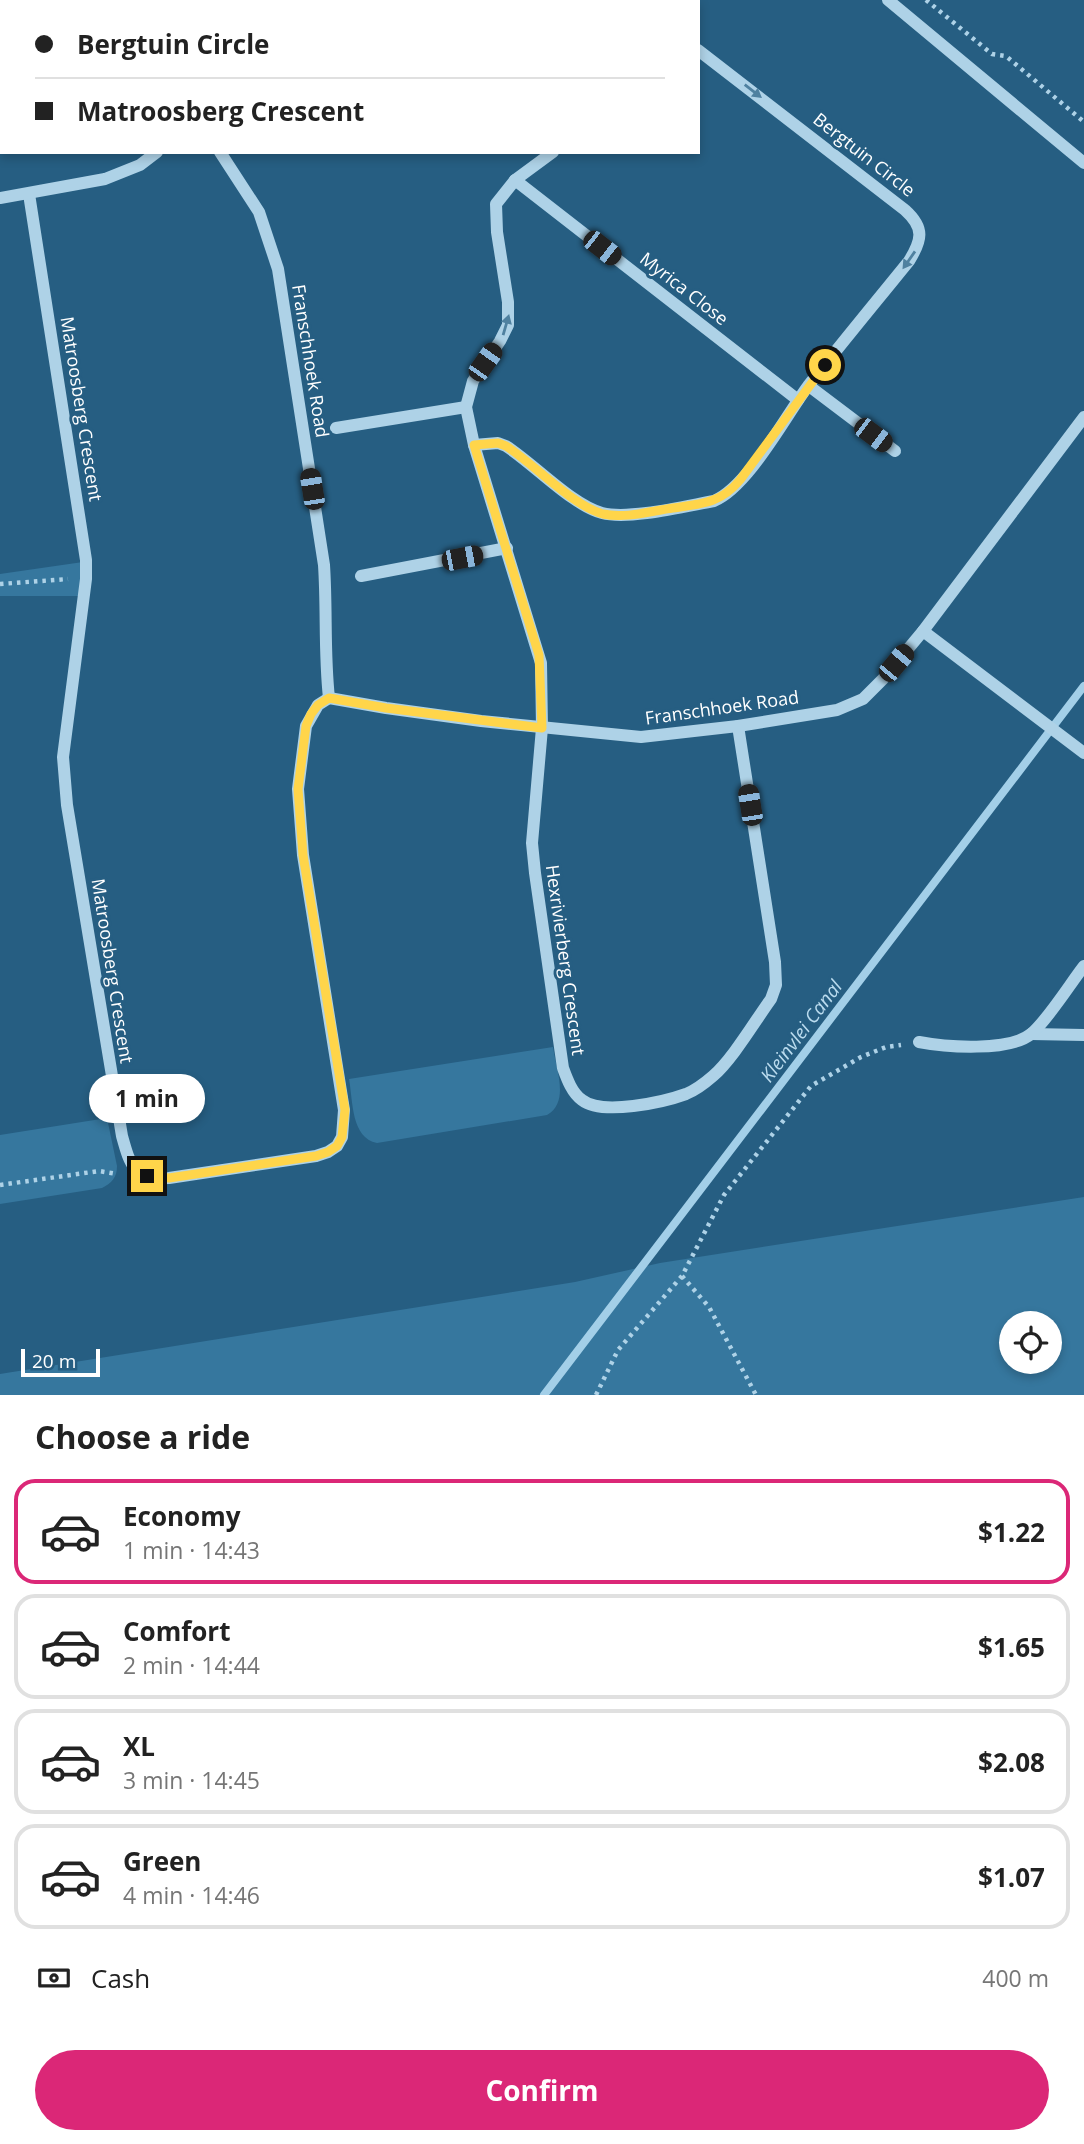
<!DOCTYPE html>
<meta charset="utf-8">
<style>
body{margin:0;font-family:"Open Sans",sans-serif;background:#f2f2f2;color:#222;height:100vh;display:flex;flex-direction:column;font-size:26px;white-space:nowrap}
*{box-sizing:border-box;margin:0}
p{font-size:23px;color:#767676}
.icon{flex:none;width:38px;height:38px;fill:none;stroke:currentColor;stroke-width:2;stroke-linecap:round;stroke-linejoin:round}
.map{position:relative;height:1395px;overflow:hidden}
.drawer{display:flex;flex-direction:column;background:#fff;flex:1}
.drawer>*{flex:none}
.guide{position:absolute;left:0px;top:0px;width:700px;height:154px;box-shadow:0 4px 10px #0003;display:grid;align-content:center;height:154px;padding:0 35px;background:#fff}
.tools{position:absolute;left:999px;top:1311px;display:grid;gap:14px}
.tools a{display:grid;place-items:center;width:63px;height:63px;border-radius:50%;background:#fff;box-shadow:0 4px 10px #0003;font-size:35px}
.scale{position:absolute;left:21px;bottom:18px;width:79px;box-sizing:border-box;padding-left:7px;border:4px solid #fff;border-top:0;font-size:19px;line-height:24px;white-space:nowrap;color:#fff;-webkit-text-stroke:5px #265e82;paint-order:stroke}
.end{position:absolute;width:32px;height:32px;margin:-16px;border:9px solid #ffd54a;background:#111;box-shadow:0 0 0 4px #111}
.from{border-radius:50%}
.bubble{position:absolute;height:49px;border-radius:24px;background:#fff;box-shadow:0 4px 10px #0003;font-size:23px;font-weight:700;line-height:49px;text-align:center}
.car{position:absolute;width:21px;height:42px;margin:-21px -10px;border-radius:9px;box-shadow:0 0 5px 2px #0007;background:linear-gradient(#222 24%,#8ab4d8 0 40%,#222 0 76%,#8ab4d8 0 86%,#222 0)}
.guide b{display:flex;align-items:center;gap:24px;height:66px;font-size:26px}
.guide b+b{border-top:2px solid #e0e0e0}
.guide i{width:18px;height:18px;background:#222}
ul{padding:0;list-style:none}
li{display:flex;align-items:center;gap:21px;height:105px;margin:0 14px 10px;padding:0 21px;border:4px solid #e0e0e0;border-radius:21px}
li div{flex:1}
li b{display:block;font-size:26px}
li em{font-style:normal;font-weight:700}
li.on{border-color:#db2777}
li>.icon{width:63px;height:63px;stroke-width:1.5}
h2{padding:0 35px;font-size:32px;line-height:84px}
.pay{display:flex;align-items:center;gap:18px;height:77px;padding:0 35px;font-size:26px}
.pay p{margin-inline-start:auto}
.button{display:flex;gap:14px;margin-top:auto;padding:14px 35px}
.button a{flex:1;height:80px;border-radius:42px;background:#db2777;color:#fff;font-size:28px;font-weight:700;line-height:80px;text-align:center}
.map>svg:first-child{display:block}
.green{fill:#36779e;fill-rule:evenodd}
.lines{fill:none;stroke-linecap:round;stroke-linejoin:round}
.stream{stroke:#a3cfe8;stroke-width:8}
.path{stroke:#aed2e7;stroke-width:4.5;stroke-dasharray:3.5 5;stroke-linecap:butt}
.minor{stroke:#aed2e7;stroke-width:12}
.oneway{fill:#4f81a0}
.route{stroke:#ffd54a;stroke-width:9}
.labels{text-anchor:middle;stroke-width:6;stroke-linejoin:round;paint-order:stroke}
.street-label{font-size:18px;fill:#fff;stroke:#265e82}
.water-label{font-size:19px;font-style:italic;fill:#badbee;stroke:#265e82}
</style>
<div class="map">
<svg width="1084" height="1395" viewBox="0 0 1084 1395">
<rect width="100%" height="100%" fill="#265e82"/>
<g class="green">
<polygon points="83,562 82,596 0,596 0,574"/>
<path d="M553 1047C556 1069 570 1102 547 1115L377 1143C351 1138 353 1101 349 1079Z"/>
<path d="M107 1118 117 1166C117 1177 112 1183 102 1188L0 1204V1135Z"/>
<path d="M1084 1197V1395H0V1374L575 1282 660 1263ZM1012 1323H1050V1362H1012Z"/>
</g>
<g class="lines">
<polyline class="stream" points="544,1395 1084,686"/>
<g class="path">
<polyline points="926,0 992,54 1006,56 1084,122"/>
<polyline points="0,584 68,579"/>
<polyline points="0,1185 99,1171 117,1174"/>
<polyline points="682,1276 709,1307 756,1395"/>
<polyline points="596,1395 618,1350 682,1276 724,1195 811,1086 861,1057 886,1047 901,1045"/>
</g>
<g class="minor">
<polyline points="888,0 1084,163"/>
<polyline points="363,2 366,0"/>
<path d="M220 152 259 212 278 269 324 565C327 610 324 653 329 698"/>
<path d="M553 152 515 180 496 204 497 232 508 302V325L500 341 473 381 466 407 474 445 541 663 542 728 532 843 535 873 563 1068C567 1079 572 1093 582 1100 602 1116 664 1102 686 1094 696 1090 705 1083 713 1076 732 1060 755 1021 771 999L776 985 775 962 738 726"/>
<polyline points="515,180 798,400"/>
<path d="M29 194 86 560V579L63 757 67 805 122 1136C130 1165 134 1180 169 1178L316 1156 328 1152 337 1146 342 1137 344 1110 303 855 298 789 306 726 318 705 329 698"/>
<polyline points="0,198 105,179 140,165 157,152"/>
<polyline points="809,386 895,451"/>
<polyline points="336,428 466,407"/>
<path d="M474 445 498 443 506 446C534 464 572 505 602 513 629 520 686 506 714 501 748 487 785 417 808 386 841 344 875 303 909 261 922 240 925 228 905 210L698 50"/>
<polyline points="361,576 507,548"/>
<polyline points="923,631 1084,753"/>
<polyline points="329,698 386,708 481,721 641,737 738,726 837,710 863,699 883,679 923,631 1084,417"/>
<polyline points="1031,1034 1084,1035"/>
<path d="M919 1042C945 1047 1009 1052 1031 1034 1047 1021 1070 984 1084 966"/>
</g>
</g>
<defs><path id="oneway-solid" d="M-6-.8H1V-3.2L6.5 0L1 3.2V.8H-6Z" transform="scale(1.75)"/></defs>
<g class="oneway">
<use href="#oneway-solid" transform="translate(753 91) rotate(38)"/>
<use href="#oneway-solid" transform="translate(909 260) rotate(125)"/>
<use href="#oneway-solid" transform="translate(506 325) rotate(-74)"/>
</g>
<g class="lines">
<path class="route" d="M147 1176 169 1178 316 1156 328 1152 337 1146 342 1137 345 1110 303 855 298 789 306 726 311 714 318 705 329 698 386 708 542 728 539 655 474 445 498 443 506 446C534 464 573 506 603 514 625 519 651 511 673 508 702 504 721 503 740 480L825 365"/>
</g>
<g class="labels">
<g class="street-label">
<text transform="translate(864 155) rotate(38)" y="6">Bergtuin Circle</text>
<text transform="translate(684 289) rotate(38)" y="6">Myrica Close</text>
<text transform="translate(310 361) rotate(81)" y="6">Franschhoek Road</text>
<text transform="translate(81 409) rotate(81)" y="6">Matroosberg Crescent</text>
<text transform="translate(722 708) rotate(-8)" y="6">Franschhoek Road</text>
<text transform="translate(565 960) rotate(82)" y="6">Hexrivierberg Crescent</text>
<text transform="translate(112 971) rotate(81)" y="6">Matroosberg Crescent</text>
</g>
<g class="water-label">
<text transform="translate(801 1031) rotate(-53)" y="7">Kleinvlei Canal</text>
</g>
</g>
</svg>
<div class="tools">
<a><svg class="icon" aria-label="locate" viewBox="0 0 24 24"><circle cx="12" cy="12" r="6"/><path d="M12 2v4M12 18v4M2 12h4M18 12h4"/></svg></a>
</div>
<div class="scale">20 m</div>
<i class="end from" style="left:825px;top:365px"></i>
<i class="end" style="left:147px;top:1176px"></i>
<div class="bubble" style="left:89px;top:1074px;width:116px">1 min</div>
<i class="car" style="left:602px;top:248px;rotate:128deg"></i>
<i class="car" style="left:485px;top:362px;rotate:35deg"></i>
<i class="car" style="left:873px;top:435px;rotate:127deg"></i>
<i class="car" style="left:312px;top:489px;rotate:351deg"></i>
<i class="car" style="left:462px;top:558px;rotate:79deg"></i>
<i class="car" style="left:896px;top:663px;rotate:40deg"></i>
<i class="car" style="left:750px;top:805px;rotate:351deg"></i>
<div class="guide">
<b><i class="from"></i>Bergtuin Circle</b>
<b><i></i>Matroosberg Crescent</b>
</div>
</div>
<section class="drawer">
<h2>Choose a ride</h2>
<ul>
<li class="on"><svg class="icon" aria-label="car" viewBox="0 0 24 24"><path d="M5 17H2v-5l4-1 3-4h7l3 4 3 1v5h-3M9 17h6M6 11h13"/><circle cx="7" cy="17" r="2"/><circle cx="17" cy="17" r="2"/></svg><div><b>Economy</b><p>1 min · 14:43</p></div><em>$1.22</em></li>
<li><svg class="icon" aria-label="car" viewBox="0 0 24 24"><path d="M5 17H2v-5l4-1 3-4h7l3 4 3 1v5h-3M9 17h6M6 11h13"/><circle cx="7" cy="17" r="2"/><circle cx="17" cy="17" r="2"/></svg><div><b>Comfort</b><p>2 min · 14:44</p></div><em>$1.65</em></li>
<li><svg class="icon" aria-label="car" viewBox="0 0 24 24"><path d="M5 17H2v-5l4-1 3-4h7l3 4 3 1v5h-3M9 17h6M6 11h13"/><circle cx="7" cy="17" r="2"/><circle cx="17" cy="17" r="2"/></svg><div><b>XL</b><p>3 min · 14:45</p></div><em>$2.08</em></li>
<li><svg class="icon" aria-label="car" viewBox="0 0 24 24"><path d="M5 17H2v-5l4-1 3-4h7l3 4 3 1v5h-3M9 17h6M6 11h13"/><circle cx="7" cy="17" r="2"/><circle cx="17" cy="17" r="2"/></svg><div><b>Green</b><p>4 min · 14:46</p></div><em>$1.07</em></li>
</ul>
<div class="pay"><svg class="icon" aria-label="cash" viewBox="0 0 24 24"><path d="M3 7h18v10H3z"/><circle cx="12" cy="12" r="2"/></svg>Cash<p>400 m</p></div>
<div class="button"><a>Confirm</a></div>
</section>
